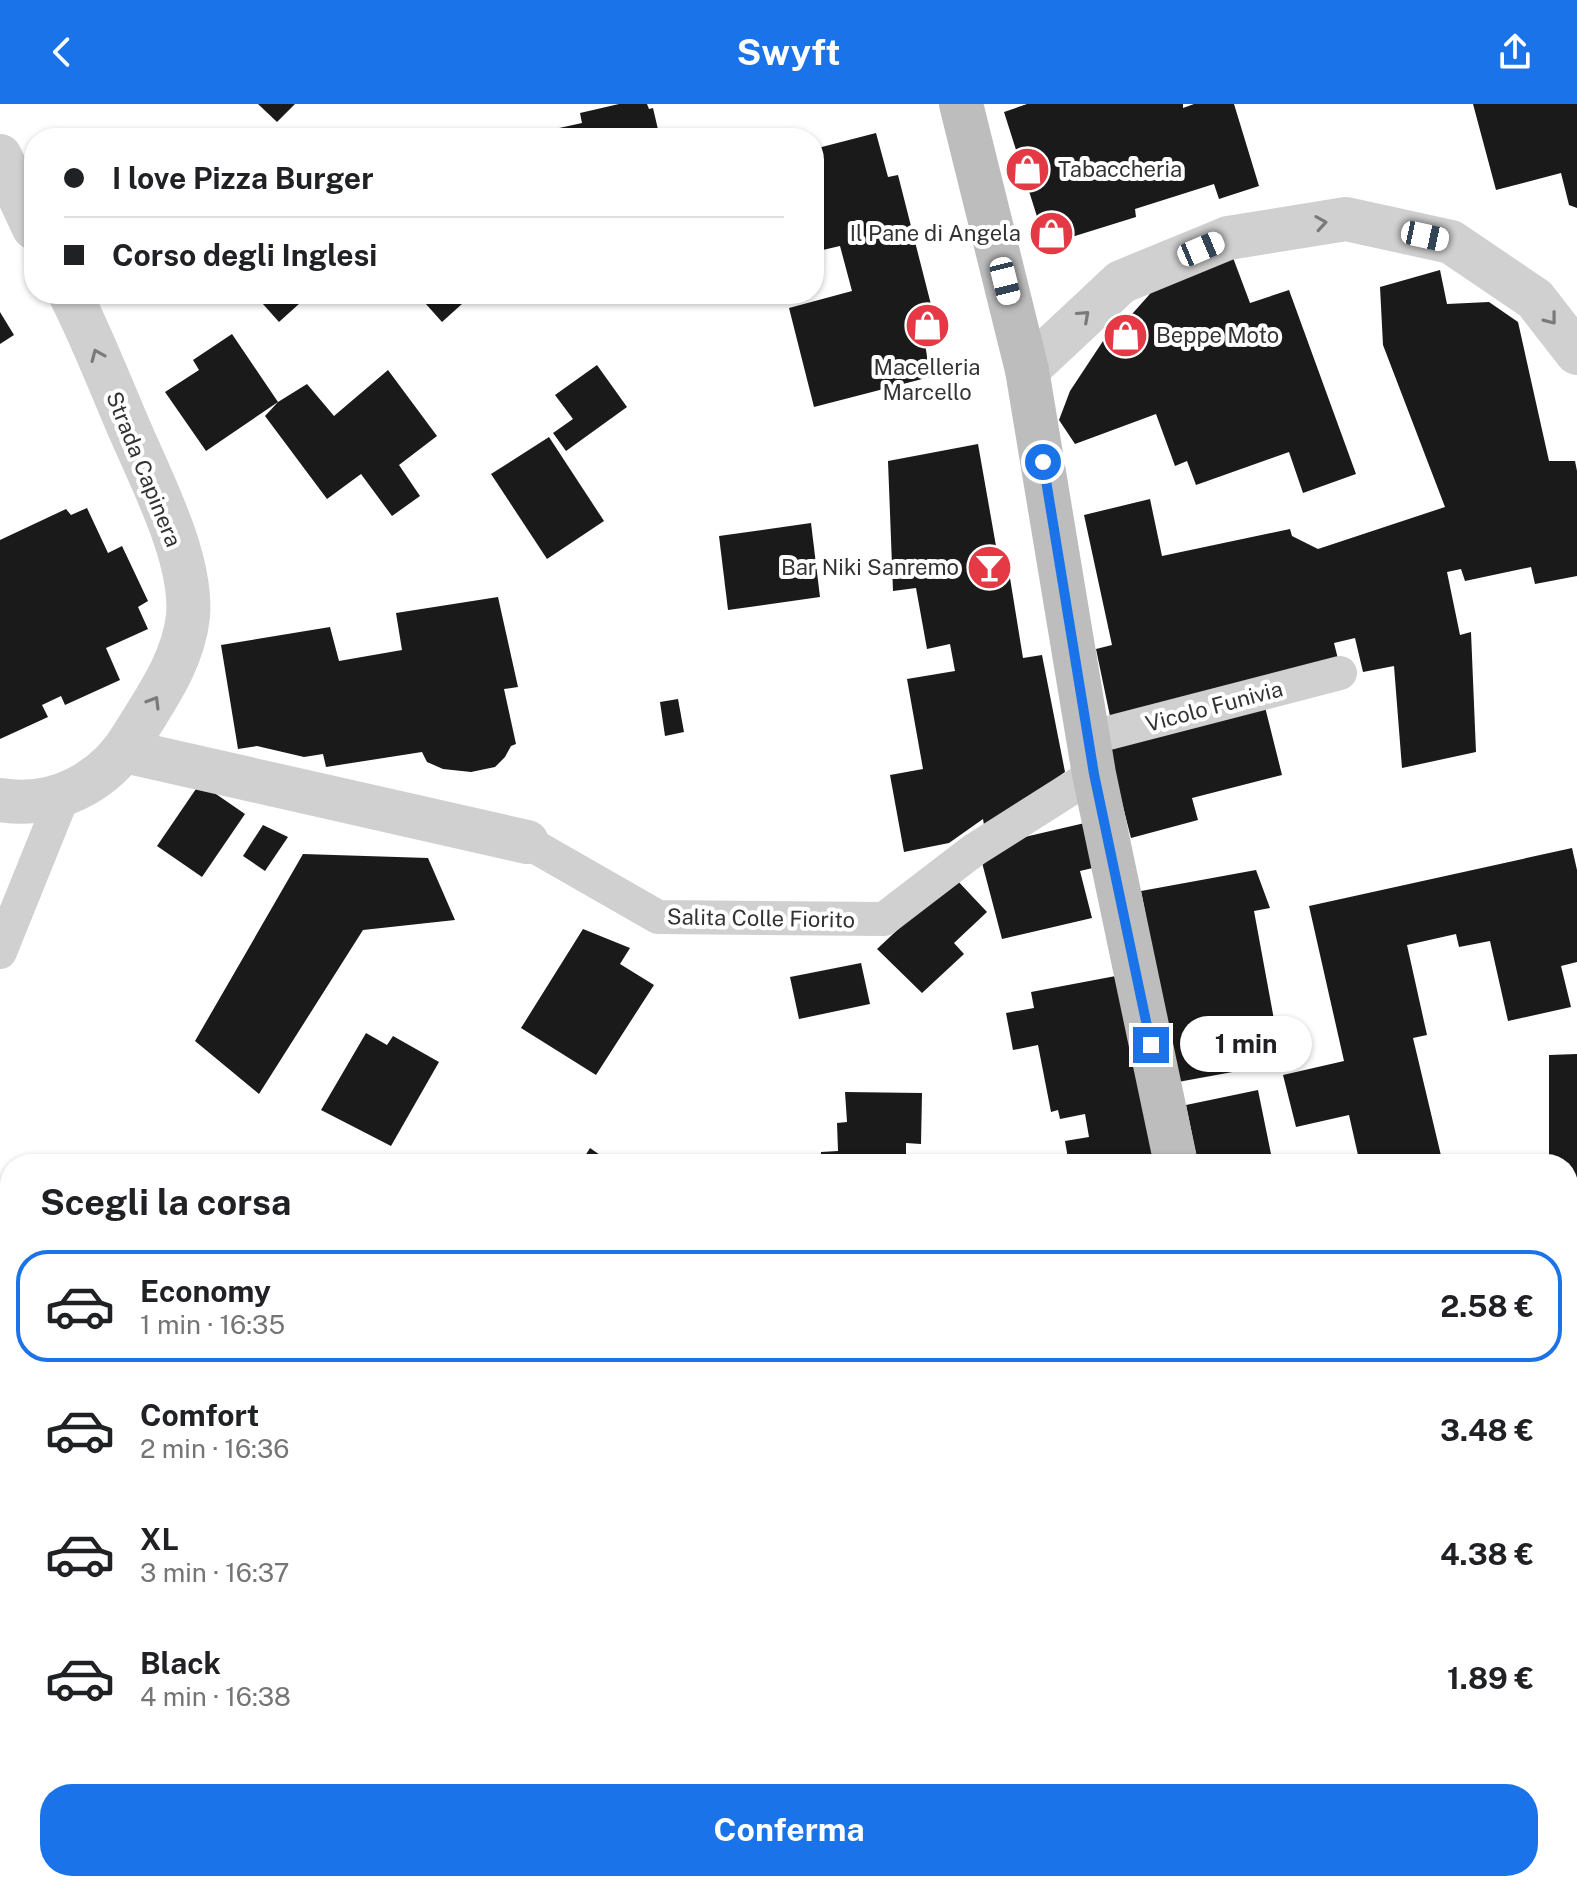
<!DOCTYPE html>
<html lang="it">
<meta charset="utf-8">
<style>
body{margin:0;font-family:"Public Sans",sans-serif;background:#f2f2f2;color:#202124;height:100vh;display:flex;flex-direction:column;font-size:30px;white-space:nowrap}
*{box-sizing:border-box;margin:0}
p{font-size:26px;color:#757577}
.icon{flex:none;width:44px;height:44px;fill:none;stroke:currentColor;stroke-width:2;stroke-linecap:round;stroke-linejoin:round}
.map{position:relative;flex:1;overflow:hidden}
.panel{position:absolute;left:0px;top:1050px;width:1578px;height:738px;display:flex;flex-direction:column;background:#fff;border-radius:32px 32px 0 0;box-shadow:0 2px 6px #0004}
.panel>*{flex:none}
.banner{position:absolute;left:24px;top:24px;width:800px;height:176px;border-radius:32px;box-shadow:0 2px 6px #0004;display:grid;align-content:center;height:176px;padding:0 40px;background:#fff}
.end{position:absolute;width:36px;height:36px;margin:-18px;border:10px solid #1a73e8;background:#fff;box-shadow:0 0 0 4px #fff}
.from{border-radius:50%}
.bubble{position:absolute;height:56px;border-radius:28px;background:#fff;box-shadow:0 2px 6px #0004;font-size:26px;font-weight:700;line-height:56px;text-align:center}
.car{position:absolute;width:24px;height:48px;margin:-24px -12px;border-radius:10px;box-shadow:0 0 6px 2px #0007;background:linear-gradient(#fff 24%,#345 0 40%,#fff 0 76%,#345 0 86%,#fff 0)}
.banner b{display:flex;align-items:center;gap:28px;height:76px;font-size:30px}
.banner b+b{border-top:2px solid #e0e0e0}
.banner i{width:20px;height:20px;background:#202124}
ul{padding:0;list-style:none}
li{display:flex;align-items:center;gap:24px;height:112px;margin:0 16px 12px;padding:0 24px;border:4px solid transparent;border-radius:32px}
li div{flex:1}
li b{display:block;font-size:30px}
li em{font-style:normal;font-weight:700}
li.current{border-color:#1a73e8}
li>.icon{width:72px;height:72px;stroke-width:1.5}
h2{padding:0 40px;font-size:36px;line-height:96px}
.action{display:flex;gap:16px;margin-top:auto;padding:16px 40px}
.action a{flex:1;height:92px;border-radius:32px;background:#1a73e8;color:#fff;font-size:32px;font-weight:700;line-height:92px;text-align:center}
header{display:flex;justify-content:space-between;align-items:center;height:104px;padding:0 40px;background:#1a73e8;color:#fff;font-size:36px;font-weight:700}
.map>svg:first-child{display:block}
.building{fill:#1a1a1a}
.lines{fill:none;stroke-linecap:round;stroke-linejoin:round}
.pedestrian{stroke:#d0d0d0;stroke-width:34}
.minor{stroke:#d0d0d0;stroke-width:44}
.tertiary{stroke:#d0d0d0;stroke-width:44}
.secondary{stroke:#bdbdbd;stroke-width:44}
.oneway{stroke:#7a7a7a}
.route{stroke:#1a73e8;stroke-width:10}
.labels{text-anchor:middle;stroke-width:8;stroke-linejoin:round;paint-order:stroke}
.poi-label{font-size:22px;fill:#333;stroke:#fff;text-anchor:start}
.street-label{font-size:22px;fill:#333;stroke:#fff}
</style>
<header><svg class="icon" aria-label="back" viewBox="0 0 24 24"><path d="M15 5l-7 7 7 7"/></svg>Swyft<svg class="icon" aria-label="share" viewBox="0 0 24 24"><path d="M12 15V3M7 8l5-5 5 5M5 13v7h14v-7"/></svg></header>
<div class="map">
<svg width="1577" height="1787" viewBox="0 0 1577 1787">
<rect width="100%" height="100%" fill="#fff"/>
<g class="building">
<polygon points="258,0 295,0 277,18"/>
<polygon points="619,0 647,0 649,5 653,4 660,34 552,34 550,26 582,19 580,9"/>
<polygon points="1027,0 1183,0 1183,4 1194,0 1234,0 1259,82 1219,95 1214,80 1135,105 1136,113 1046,141 1004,8"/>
<polygon points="1473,0 1577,0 1577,104 1569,101 1561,69 1496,86"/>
<polygon points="876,29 888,73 898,71 938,228 924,232 930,273 814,303 789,204 852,187 840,142 814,148 814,45"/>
<polygon points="1232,151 1250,199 1289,186 1356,370 1303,389 1289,348 1196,381 1187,357 1175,362 1156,310 1075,340 1059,316 1070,287 1107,231 1116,228 1157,182"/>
<polygon points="1440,166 1447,200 1489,198 1518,218 1549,357 1575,357 1577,367 1577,472 1535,480 1531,463 1465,477 1461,465 1447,468 1460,531 1471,528 1476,648 1402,664 1394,562 1363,568 1355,534 1334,539 1339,559 1111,617 1096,545 1112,541 1084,411 1150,395 1162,452 1290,425 1292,432 1318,445 1445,403 1383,241 1380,183"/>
<polygon points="254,190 310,190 279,218"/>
<polygon points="417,190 473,190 442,218"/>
<polygon points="0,208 14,231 0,240"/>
<polygon points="232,230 278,298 307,280 334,312 388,266 437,332 399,361 420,392 392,412 361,370 327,395 265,312 278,298 206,347 165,288 199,266 193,256"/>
<polygon points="597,261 627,303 566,347 553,329 573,315 555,291"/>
<polygon points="549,333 604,417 547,455 491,370"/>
<polygon points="978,340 1002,476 1010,474 1023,554 1042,551 1065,668 985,727 983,715 949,739 904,748 890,671 923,665 907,575 955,567 950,540 927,545 916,484 893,487 888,357"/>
<polygon points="87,404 108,449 122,442 148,497 138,503 148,525 106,544 120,576 65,601 61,592 42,601 48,613 0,635 0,436 66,405 71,411"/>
<polygon points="811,419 820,493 728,506 719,432"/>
<polygon points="498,493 518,583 504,585 516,640 511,642 505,653 495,663 471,668 443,665 427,658 422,648 326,663 323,650 304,653 257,642 238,645 221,541 330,523 339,557 402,546 396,509"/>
<polygon points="678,595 684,628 665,632 660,598"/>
<polygon points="1264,599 1282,671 1192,694 1198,716 1131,734 1107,640"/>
<polygon points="200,679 245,710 202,773 157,742"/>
<polygon points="1089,718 1101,762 1080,767 1092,814 1002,835 980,751 1003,738"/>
<polygon points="263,721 288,733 265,767 243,752"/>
<polygon points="1572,744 1577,766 1577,858 1561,862 1571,903 1508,917 1490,837 1459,843 1456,830 1407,841 1427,931 1413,934 1443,1060 1360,1060 1349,1011 1296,1023 1283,971 1344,957 1309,802"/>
<polygon points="303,750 428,754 455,816 363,826 259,990 195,937"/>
<polygon points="1256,766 1270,804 1254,807 1282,959 1178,978 1141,787"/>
<polygon points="954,773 987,808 954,839 964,850 922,889 877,845"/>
<polygon points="583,825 630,844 620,860 654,881 596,971 521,924"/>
<polygon points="861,859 870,900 799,915 790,873"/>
<polygon points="1121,871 1158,1060 1069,1060 1065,1037 1089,1033 1085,1010 1060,1015 1058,1006 1051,1008 1038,941 1013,946 1006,909 1034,904 1031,888"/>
<polygon points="366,929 387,941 393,932 439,958 391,1042 321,1006"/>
<polygon points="1577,950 1577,1129 1568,1129 1568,1060 1549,1060 1549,951"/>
<polygon points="1258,986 1273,1060 1198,1060 1186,1001"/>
<polygon points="845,988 922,989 921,1040 906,1039 906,1060 821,1060 821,1048 838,1047 837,1019 847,1018"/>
<polygon points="590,1044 613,1060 580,1060"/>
<polygon points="0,1083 10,1087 10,1190 0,1187"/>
<rect x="1568" y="1203" width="9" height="71"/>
<polygon points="1568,1350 1577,1353 1577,1362 1569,1389"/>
<polygon points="1568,1411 1577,1416 1577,1577 1568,1573"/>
<polygon points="0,1572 10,1578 10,1641 0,1656"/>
<polygon points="1568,1627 1577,1628 1577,1766 1573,1787 1317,1787 1318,1778 1568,1778"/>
<polygon points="78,1778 177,1778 173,1787 102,1787"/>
<polygon points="318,1778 332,1787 309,1787"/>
<polygon points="414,1778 563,1778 558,1787 428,1787"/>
<polygon points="845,1778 999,1778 994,1787 840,1787"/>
<polygon points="1063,1778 1136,1778 1130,1787 1057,1787"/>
<polygon points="1153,1778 1239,1778 1234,1787 1166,1787"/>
</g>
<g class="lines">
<g class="pedestrian">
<polyline points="1089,634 1340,569"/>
<polyline points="527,738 658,813 884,815 974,746 1094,670"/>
<polyline points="0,848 63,692"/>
</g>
<g class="minor">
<polyline points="0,52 34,124"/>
<polyline points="125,647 527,738"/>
<path d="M0 696C54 705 106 678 133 632 156 594 183 558 188 512 193 453 149 372 126 317 108 275 91 231 70 190"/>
<polyline points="0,1521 10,1532"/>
<polyline points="344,1778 357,1787"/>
</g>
<polyline class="tertiary" points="1027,266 1121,178 1228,134 1346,115 1451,138 1535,195 1577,249"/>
<g class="secondary">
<polyline points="961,0 1027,266 1094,670 1176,1060"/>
<polyline points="1025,1787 1030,1778"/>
</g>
</g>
<defs><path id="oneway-chevron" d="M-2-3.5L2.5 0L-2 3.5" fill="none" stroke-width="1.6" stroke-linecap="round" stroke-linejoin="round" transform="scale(2)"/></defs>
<g class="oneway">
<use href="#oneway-chevron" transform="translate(1321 119) rotate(-9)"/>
<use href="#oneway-chevron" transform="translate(1084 212) rotate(-42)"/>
<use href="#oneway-chevron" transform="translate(1551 215) rotate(52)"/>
<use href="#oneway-chevron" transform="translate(97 251) rotate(-113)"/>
<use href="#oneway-chevron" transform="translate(154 598) rotate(-59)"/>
</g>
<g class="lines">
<polyline class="route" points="1043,358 1094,670 1151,941"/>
</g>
<defs>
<symbol id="shop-disc" viewBox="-11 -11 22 22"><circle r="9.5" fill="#e63946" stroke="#fff"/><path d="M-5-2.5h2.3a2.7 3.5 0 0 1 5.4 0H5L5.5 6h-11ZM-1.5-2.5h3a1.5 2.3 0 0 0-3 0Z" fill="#fff"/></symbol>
<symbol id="bar-disc" viewBox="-11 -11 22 22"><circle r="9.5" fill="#e63946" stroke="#fff"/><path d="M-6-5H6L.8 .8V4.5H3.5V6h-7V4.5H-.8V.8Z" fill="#fff"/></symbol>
</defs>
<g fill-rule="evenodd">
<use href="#shop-disc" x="1002" y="40" width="51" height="51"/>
<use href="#shop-disc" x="1026" y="104" width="51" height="51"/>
<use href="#shop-disc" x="902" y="196" width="51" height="51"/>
<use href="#shop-disc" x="1100" y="206" width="51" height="51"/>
<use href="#bar-disc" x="964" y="438" width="51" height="51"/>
</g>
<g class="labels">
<g class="poi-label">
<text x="1058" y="73">Tabaccheria</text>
<text x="1021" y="137" text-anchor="end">Il Pane di Angela</text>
<text x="1156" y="239">Beppe Moto</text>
<text x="927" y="271" text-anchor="middle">Macelleria<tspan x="927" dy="25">Marcello</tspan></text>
<text x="959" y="471" text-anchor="end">Bar Niki Sanremo</text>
</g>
<g class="street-label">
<text transform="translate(144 365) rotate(68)" y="8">Strada Capinera</text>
<text transform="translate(1214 602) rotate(-15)" y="8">Vicolo Funivia</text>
<text transform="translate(761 814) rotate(1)" y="8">Salita Colle Fiorito</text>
</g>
</g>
</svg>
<i class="end from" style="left:1043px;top:358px"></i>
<i class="end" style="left:1151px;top:941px"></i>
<div class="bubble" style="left:1180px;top:912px;width:132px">1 min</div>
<i class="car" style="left:1425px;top:132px;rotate:102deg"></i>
<i class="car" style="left:1201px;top:145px;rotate:67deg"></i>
<i class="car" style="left:1005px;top:177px;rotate:166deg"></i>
<div class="banner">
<b><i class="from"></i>I love Pizza Burger</b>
<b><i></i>Corso degli Inglesi</b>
</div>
<section class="panel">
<h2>Scegli la corsa</h2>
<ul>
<li class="current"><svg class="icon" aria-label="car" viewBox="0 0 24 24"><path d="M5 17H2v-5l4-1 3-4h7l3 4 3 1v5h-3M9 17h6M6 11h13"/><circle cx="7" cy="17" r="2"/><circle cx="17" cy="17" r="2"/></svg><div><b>Economy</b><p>1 min · 16:35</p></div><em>2.58 €</em></li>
<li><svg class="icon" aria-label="car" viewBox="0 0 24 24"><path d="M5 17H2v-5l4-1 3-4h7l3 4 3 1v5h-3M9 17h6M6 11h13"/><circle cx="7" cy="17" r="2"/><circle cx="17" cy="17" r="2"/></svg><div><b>Comfort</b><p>2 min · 16:36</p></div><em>3.48 €</em></li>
<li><svg class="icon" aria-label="car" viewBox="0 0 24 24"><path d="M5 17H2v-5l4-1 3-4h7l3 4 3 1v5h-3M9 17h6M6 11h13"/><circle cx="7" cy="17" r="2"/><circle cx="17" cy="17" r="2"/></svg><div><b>XL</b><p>3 min · 16:37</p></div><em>4.38 €</em></li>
<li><svg class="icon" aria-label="car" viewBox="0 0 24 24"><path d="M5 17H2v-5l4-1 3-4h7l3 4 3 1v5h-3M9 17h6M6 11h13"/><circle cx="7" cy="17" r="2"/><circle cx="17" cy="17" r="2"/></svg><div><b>Black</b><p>4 min · 16:38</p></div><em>1.89 €</em></li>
</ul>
<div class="action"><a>Conferma</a></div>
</section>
</div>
